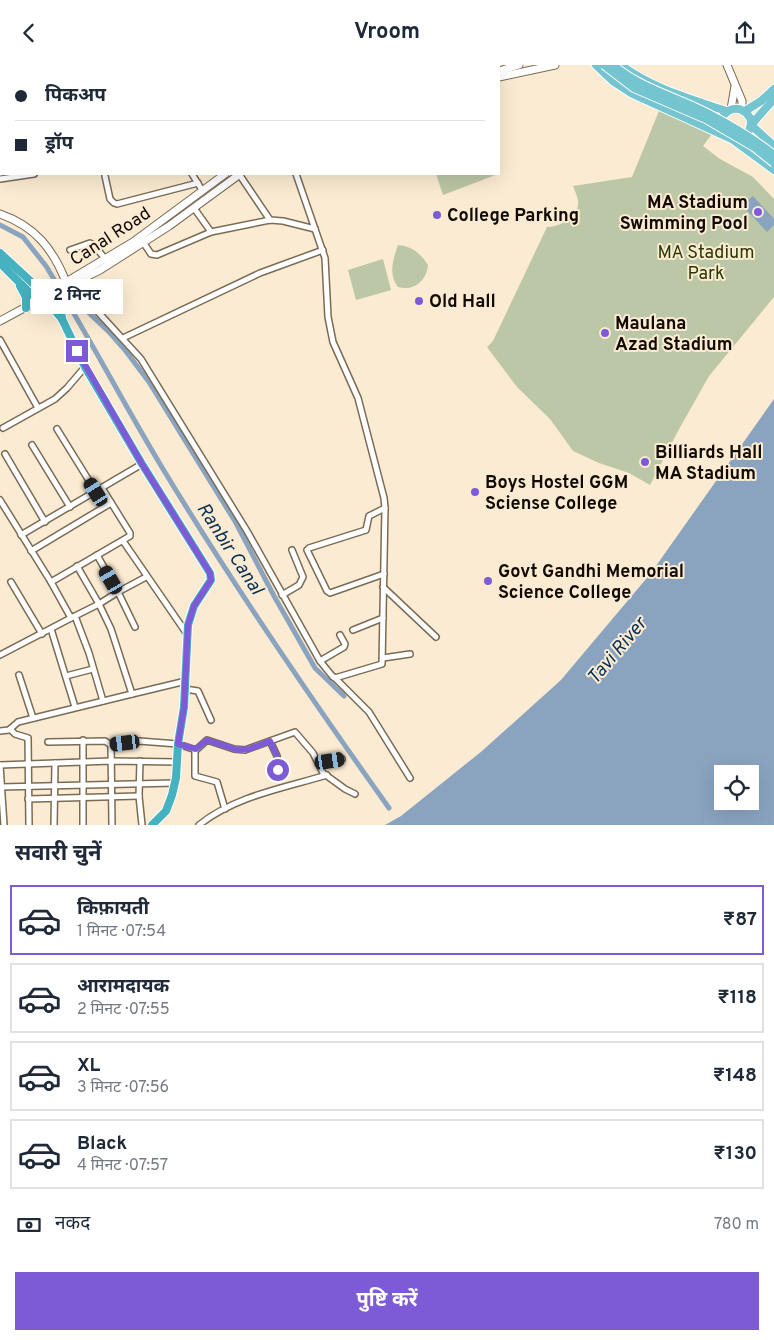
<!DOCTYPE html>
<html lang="hi">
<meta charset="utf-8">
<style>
body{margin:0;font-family:Overpass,"Noto Sans Devanagari",sans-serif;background:#f6f6f7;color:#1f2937;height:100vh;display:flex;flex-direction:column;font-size:19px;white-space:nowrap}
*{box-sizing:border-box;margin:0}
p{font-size:16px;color:#747a83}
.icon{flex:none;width:28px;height:28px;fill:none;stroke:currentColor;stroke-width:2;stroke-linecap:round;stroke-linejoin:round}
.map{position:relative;height:760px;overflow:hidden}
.details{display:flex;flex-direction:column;background:#fff;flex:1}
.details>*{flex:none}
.guide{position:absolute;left:0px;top:0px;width:500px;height:110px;box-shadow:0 5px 20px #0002;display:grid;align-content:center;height:110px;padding:0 15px;background:#fff}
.controls{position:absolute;left:714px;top:700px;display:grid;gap:10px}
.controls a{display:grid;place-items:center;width:45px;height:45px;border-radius:0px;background:#fff;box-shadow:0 5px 20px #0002;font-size:25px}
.end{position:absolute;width:22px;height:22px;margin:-11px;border:6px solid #7e5bd6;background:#fff;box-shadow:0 0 0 2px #fff}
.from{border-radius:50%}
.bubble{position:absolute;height:35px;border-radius:0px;background:#fff;box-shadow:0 5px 20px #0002;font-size:16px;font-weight:700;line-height:35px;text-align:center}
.car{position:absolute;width:15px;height:30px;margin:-15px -8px;border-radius:6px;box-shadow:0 0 4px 1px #0007;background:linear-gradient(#222 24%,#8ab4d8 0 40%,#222 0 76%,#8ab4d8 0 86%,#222 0)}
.guide b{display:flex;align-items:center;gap:18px;height:48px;font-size:19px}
.guide b+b{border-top:1px solid #e0e1e3}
.guide i{width:12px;height:12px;background:#1f2937}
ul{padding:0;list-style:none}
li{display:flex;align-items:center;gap:15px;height:70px;margin:0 10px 8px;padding:0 5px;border:2px solid #e0e1e3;border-radius:0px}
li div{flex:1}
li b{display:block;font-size:19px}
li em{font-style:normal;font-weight:700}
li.on{border-color:#7e5bd6}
li>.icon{width:45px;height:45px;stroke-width:1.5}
h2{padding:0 15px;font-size:22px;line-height:60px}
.pay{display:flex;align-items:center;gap:12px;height:55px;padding:0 15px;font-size:19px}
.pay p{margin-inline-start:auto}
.cta{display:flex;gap:10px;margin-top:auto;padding:10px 15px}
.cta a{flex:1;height:58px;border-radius:0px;background:#7e5bd6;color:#fff;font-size:20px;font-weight:700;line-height:58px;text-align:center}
header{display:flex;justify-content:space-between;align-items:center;height:65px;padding:0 15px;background:#fff;font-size:22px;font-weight:700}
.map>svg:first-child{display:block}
.green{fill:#bcc7a7}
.water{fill:#8aa3bf;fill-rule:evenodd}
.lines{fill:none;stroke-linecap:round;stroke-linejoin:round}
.canal{stroke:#8aa3bf;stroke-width:5}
.minor-casing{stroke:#7a6b55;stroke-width:8}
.secondary-casing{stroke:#7a6b55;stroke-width:9}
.primary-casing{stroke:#fff;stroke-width:10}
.trunk-casing{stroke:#fff;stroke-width:10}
.minor{stroke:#fff;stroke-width:5}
.secondary{stroke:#fff;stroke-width:7}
.primary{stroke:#74c5d0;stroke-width:8}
.trunk{stroke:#46b2c0;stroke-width:8}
.primary-bridge-casing{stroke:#fff;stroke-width:10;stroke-linecap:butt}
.primary-bridge{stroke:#74c5d0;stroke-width:8}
.route{stroke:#7e5bd6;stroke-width:6}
.poi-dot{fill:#7e5bd6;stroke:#fbebd2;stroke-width:2}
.labels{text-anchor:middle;stroke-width:4;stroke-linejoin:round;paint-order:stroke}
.poi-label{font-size:18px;font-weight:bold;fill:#110b04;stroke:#fbebd2;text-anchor:start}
.street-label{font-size:18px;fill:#110b04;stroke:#fbebd2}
.park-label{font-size:18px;fill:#2a3800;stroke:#fbebd2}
.water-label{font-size:19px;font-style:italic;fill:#082f54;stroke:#fbebd2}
</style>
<header><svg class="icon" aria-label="back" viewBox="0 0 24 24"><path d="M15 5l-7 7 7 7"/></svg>Vroom<svg class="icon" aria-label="share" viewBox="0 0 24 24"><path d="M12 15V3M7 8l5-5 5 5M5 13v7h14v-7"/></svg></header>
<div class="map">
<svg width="774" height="760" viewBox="0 0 774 760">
<rect width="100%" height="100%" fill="#fbebd2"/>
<g class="green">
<path d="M659 46 712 69 703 81 720 94 753 112 774 134V232L709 311 678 366 650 420 629 408 599 398 573 386 550 354 517 322 487 282 493 276 547 162C558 162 576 154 578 140 579 134 575 126 573 121L632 112Z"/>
<polygon points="436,109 498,109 443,130"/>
<path d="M398 180C412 181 421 189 428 200 427 215 414 227 398 222 388 209 393 195 398 180Z"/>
<polygon points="383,194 391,225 356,235 348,205"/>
</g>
<g class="water">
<polygon points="753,131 774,154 774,160 767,167 742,140"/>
<path d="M774 334V760H385L401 751 482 686 561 615 651 508ZM722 709H750V736H722Z"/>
</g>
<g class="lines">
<g class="canal">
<polyline points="0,160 23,172 46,201 58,221"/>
<polyline points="73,224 88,247 110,268 125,285 149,317 236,458 274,531 315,603 344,631"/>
<path d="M63 230C97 287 128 346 163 404 233 520 310 632 389 743"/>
</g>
<defs>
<g id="minor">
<polyline points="105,0 106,1"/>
<polyline points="224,0 224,1"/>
<polyline points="262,0 262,1"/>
<polyline points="320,0 320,1"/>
<polyline points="349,0 349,1"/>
<polyline points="387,0 387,1"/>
<polyline points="23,1 23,0"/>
<polyline points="292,1 296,0"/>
<polyline points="369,1 373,0"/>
<polyline points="0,108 1,108"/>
<polyline points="192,109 202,125"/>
<polyline points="239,109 270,155"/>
<polyline points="105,111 110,134 114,138 117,139 198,118"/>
<polyline points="0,114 34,109"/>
<polyline points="194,143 211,167"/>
<polyline points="143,177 151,189 157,190 211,167 270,155 283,156 315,164"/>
<polyline points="70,185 90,178 94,180 106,195"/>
<polyline points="78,216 97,246 141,294 247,466 320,596 333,612 335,613 382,599 385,443 384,433 358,333 333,277 328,252 325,193 296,109"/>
<polyline points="123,273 260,208 323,185"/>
<polyline points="0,275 38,343"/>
<polyline points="3,363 55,334 67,323 85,302"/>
<polyline points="57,364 96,427"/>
<polyline points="32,380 70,442"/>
<polyline points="5,389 45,457"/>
<polyline points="0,435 51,517 71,553 99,539 111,564 132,629 186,616"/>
<polyline points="21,470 142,399"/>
<polyline points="123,476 187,569"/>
<polyline points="31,486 111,438"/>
<polyline points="97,490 118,527 135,562"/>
<polyline points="77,501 99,539 118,527 146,512"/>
<polyline points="384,509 330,528 327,526 307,485 309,483 366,465 369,451 385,443"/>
<polyline points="11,517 42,569"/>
<polyline points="51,517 130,471 130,468 102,423"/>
<polyline points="383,522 436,572"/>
<polyline points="282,530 299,520 303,512 292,485"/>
<polyline points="75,551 89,588 103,636"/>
<polyline points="51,564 75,642"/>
<polyline points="353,565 383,553"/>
<polyline points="0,590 71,553"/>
<polyline points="383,593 410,589"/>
<polyline points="320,596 344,582 345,579 340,570"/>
<polyline points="19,610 33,653"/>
<polyline points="66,611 93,604"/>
<polyline points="334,612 369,647 410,713"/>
<polyline points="185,624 198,626 211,655"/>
<polyline points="10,664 15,669 28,673 29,760"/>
<polyline points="0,666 9,665 18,657 132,629"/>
<polyline points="270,676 277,691 278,705"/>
<polyline points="48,677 105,676 111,680"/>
<polyline points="195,684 195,711 217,717 225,744"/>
<polyline points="140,696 139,731 142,760"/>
<polyline points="318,698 342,694"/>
<polyline points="0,700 111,696 177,697"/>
<polyline points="0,700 4,760"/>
<polyline points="0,722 175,718"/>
<polyline points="28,734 139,731"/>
<polyline points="54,760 55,698"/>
<polyline points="83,760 83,675"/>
<polyline points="112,760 111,680 139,676 178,679 196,685 207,675 234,684 245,685 295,667 313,688 323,708 345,724 355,729"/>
<path d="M199 760C235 731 284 723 327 710"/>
</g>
<g id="secondary">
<polyline points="727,0 742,36 742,45"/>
<polyline points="499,6 519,0"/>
<polyline points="499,12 555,0"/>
<polyline points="731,44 735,21"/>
<path d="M0 149C35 161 53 184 66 217L133 177 225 109"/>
<polyline points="0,256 39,235 100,205 169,161 240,109"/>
</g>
<g id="primary">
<path d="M596 0 614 17 631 28 732 74C745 75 751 68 751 55 743 37 721 42 720 61L725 71"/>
<path d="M621 0C651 23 691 34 726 46"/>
<polyline points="774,34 751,60 774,81"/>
<polyline points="745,46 761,36 774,24"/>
<polyline points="732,74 774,105"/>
</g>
<g id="trunk">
<polyline points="0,188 39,224 54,235 61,246 62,254"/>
<polyline points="0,198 32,230 52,242 62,254 85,302 142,399 210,508 211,515 194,541 188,560 184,642 178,679 176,713 172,730 166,746 152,760"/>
<polyline points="20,221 26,232 26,243"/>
</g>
</defs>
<use href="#minor" class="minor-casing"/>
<use href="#secondary" class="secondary-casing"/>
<use href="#primary" class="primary-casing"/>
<use href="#trunk" class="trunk-casing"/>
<use href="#minor" class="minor"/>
<use href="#secondary" class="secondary"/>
<use href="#primary" class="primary"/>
<use href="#trunk" class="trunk"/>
<defs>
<g id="primary-bridge">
<polyline points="604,0 634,23 706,54 754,82 774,98"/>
<path d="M613 0C641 24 677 32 709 49 732 61 754 74 774 90"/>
</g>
</defs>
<use href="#primary-bridge" class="primary-bridge-casing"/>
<use href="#primary-bridge" class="primary-bridge"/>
</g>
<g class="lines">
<polyline class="route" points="77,286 142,399 210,508 211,515 194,541 188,560 184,642 178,679 196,684 207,675 238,685 249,684 270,676 277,691 278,705"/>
</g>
<g class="poi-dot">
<circle cx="758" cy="147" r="5"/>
<circle cx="437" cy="150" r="5"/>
<circle cx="419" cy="236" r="5"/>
<circle cx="605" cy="268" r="5"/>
<circle cx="645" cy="397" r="5"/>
<circle cx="475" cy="427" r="5"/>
<circle cx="488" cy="516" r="5"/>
</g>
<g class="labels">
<g class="poi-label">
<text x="748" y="143" text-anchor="end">MA Stadium<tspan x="748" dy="21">Swimming Pool</tspan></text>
<text x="447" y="156">College Parking</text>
<text x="429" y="242">Old Hall</text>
<text x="615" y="264">Maulana<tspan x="615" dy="21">Azad Stadium</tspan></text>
<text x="655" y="393">Billiards Hall<tspan x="655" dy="21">MA Stadium</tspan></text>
<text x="485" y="423">Boys Hostel GGM<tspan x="485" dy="21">Sciense College</tspan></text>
<text x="498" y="512">Govt Gandhi Memorial<tspan x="498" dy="21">Science College</tspan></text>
</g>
<g class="street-label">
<text transform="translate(110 171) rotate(-33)" y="6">Canal Road</text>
</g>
<g class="park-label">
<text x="706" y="193">MA Stadium<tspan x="706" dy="21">Park</tspan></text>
</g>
<g class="water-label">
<text transform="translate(231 483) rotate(57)" y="7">Ranbir Canal</text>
<text transform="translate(616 585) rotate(-50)" y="7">Tavi River</text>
</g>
</g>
</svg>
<div class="controls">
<a><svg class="icon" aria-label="locate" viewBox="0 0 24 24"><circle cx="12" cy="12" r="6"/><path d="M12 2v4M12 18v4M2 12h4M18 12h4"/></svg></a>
</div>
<i class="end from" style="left:278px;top:705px"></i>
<i class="end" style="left:77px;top:286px"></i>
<div class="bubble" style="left:31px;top:214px;width:92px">2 मिनट</div>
<i class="car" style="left:96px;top:427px;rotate:328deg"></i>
<i class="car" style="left:111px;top:515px;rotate:330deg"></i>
<i class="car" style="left:125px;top:678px;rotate:263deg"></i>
<i class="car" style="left:330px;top:696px;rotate:81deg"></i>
<div class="guide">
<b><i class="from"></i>पिकअप</b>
<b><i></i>ड्रॉप</b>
</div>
</div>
<section class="details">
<h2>सवारी चुनें</h2>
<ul>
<li class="on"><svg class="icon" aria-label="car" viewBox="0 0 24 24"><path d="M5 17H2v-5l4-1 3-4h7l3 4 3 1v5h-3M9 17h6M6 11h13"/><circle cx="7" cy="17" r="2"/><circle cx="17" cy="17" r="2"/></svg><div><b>किफ़ायती</b><p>1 मिनट · 07:54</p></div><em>₹87</em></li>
<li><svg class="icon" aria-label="car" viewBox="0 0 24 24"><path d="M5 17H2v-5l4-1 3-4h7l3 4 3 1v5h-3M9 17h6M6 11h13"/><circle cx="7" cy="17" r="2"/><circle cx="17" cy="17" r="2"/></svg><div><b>आरामदायक</b><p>2 मिनट · 07:55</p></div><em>₹118</em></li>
<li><svg class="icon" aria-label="car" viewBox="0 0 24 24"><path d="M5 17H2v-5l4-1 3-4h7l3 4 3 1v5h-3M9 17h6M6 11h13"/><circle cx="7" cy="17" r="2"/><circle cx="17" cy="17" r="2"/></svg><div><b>XL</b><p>3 मिनट · 07:56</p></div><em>₹148</em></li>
<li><svg class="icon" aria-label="car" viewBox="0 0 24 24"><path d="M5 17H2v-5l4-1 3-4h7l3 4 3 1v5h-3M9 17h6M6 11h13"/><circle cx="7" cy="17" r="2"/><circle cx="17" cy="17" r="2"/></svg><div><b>Black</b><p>4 मिनट · 07:57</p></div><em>₹130</em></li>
</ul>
<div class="pay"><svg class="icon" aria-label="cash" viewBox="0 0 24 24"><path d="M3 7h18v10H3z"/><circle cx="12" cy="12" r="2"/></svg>नकद<p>780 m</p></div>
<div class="cta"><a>पुष्टि करें</a></div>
</section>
